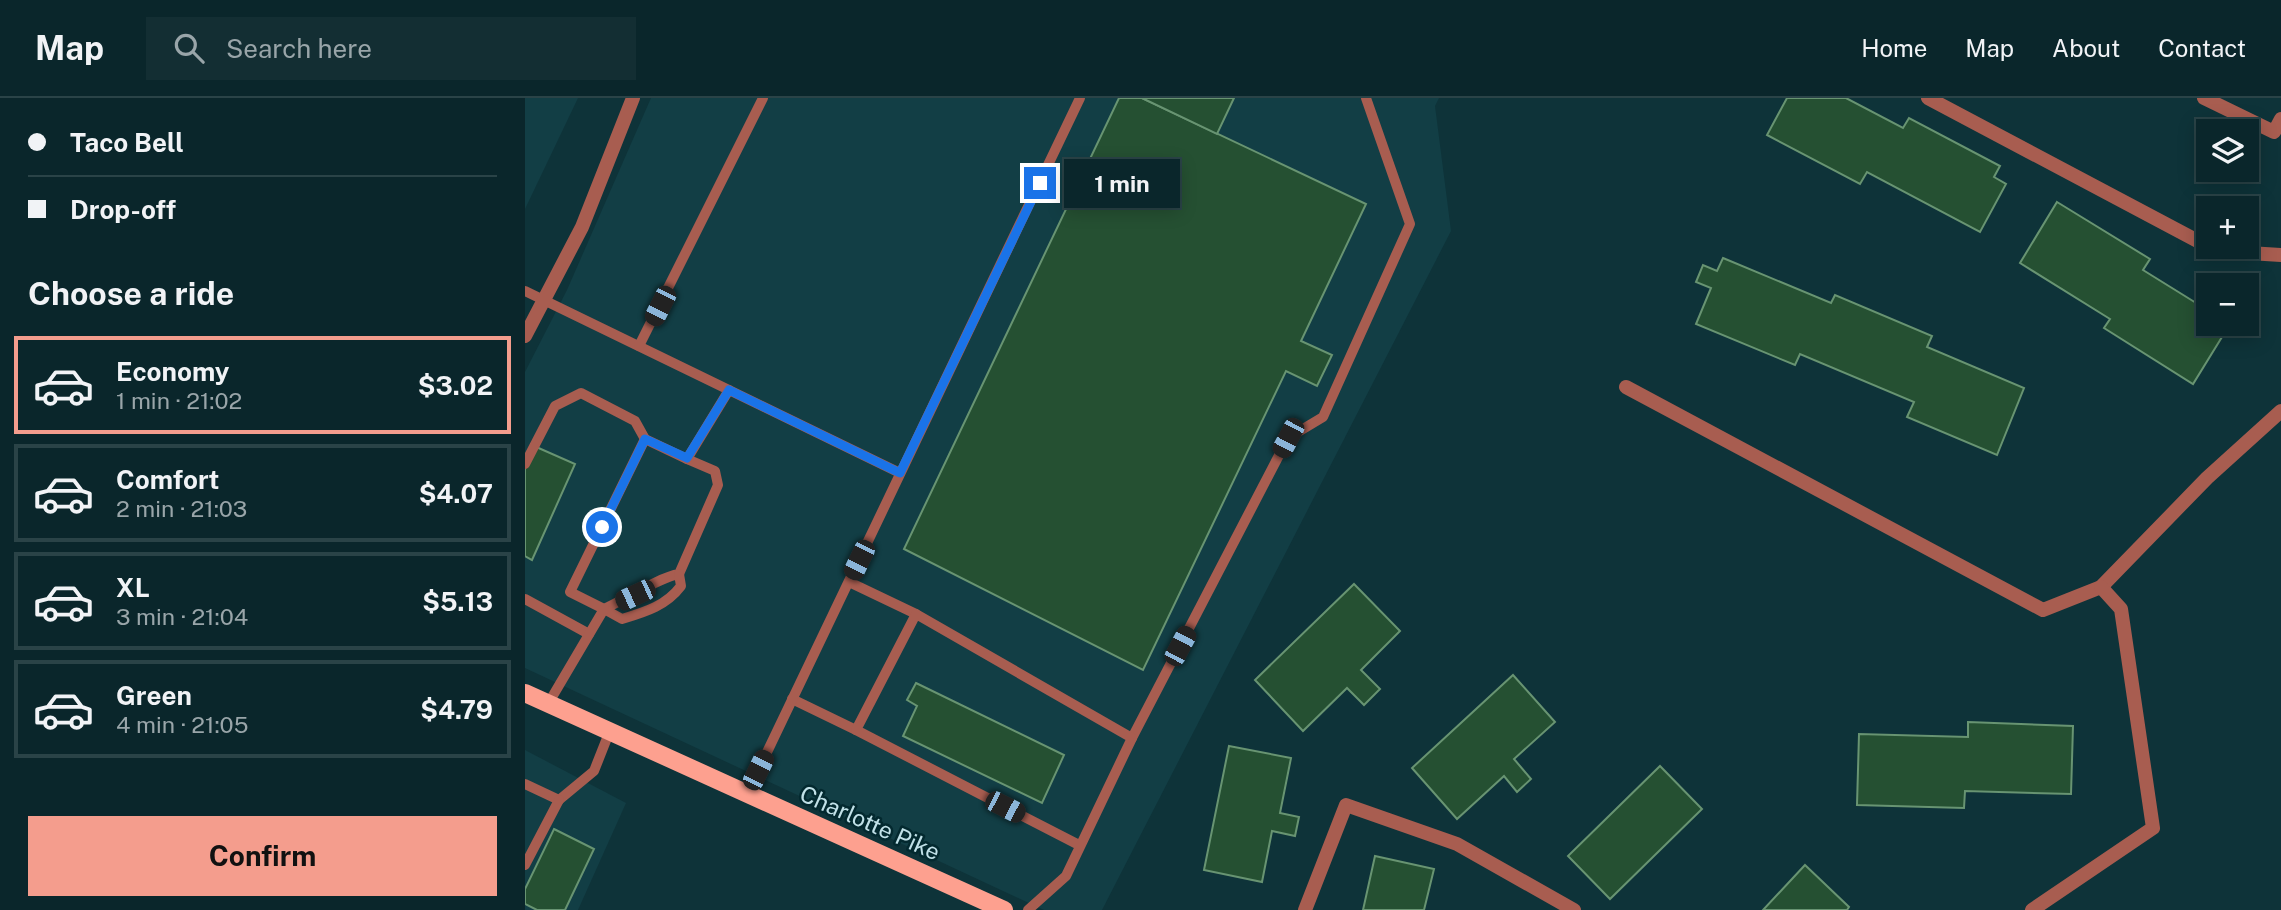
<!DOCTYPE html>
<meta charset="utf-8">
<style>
body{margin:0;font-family:"Public Sans",sans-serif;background:#132e33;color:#f1f3f6;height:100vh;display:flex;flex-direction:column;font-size:26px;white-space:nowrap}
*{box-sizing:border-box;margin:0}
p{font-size:23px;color:#99a5a9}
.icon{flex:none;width:38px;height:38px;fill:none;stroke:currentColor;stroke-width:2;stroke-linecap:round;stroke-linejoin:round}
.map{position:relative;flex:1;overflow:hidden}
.sheet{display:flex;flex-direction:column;background:#0a262b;width:525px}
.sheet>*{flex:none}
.top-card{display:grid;align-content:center;height:154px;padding:0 28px;background:#0a262b}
.fabs{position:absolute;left:1671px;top:21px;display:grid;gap:14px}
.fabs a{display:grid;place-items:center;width:63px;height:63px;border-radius:0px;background:#0a262b;box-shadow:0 4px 18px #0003,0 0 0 2px #2a4347;font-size:35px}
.end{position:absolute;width:32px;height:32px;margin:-16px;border:9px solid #1a73e8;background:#fff;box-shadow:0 0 0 4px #fff}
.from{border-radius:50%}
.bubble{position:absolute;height:49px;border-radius:0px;background:#0a262b;box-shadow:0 4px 18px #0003,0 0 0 2px #2a4347;font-size:23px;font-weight:700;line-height:49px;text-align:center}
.car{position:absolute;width:21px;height:42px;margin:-21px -10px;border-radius:9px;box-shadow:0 0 5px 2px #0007;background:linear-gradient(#222 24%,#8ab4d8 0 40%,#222 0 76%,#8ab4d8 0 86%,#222 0)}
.top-card b{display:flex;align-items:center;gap:24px;height:66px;font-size:26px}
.top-card b+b{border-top:2px solid #2a4347}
.top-card i{width:18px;height:18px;background:#f1f3f6}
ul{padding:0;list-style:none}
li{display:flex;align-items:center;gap:21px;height:98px;margin:0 14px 10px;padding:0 14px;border:4px solid #2a4347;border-radius:0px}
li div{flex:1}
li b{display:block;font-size:26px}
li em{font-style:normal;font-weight:700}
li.current{border-color:#f49d8d}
li>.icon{width:63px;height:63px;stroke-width:1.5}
h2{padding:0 28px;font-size:32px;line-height:84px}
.action{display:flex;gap:14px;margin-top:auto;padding:14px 28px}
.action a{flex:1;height:80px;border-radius:0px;background:#f49d8d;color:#111;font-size:28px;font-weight:700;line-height:80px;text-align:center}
header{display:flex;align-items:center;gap:42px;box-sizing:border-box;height:98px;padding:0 35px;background:#0a262b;border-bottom:2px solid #2a4347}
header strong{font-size:33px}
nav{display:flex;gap:38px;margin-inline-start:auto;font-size:24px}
.search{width:490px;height:63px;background:#132e33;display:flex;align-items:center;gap:18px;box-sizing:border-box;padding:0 24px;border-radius:0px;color:#99a5a9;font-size:26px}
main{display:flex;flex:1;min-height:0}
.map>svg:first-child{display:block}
.built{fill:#123e45}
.building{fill:#255032;stroke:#689472;stroke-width:2}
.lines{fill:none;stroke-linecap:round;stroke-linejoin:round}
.service{stroke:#a85d50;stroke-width:10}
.minor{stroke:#a85d50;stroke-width:14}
.tertiary{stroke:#a85d50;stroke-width:14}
.primary{stroke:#fda08f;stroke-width:18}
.route{stroke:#1a73e8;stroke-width:9}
.labels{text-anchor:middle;stroke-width:5;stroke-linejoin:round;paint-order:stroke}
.street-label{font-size:23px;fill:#c1e1e8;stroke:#03292f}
</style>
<header>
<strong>Map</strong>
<div class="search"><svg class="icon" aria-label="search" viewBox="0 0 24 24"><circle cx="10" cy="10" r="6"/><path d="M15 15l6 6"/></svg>Search here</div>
<nav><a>Home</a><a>Map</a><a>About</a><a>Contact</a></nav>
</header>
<main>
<section class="sheet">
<div class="top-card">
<b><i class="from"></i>Taco Bell</b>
<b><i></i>Drop-off</b>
</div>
<h2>Choose a ride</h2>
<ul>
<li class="current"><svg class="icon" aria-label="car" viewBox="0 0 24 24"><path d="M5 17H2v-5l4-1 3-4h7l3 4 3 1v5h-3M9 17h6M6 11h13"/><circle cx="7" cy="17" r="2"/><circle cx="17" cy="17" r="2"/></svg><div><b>Economy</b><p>1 min · 21:02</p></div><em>$3.02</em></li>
<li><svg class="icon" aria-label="car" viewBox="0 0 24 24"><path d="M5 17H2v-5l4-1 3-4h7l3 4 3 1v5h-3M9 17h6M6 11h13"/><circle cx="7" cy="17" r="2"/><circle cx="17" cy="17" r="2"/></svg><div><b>Comfort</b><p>2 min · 21:03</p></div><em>$4.07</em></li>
<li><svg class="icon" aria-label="car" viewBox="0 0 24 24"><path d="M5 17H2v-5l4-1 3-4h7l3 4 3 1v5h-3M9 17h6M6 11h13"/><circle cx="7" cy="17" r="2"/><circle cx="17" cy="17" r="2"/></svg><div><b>XL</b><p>3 min · 21:04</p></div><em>$5.13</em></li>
<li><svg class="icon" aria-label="car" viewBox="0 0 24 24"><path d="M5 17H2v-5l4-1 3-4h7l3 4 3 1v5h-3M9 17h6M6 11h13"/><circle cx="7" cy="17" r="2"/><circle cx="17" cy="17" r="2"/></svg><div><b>Green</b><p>4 min · 21:05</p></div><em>$4.79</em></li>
</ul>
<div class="action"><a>Confirm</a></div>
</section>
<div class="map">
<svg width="1756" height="812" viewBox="0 0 1756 812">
<rect width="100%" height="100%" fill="#0e3339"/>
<g class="built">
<polygon points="0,0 53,0 0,111"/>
<polygon points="126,0 914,0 910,8 926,133 577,812 519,812 0,570 0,274 42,192"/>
<polygon points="0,652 101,705 53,812 0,812"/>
</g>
<g class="building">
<polygon points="594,0 617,0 841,106 776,243 807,257 792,288 761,273 618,572 379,451"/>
<polygon points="617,0 709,0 692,36"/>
<polygon points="1262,0 1321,0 1378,30 1384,20 1475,68 1469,79 1481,86 1455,134 1342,74 1335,86 1242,37"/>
<polygon points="1532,104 1625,161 1618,172 1684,213 1684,226 1705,226 1668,286 1579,230 1585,221 1495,165"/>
<polygon points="1198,160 1306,205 1310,197 1407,238 1402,249 1499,290 1472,357 1382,319 1389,304 1275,256 1270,267 1171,226 1186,190 1171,184 1178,167 1192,173"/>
<polygon points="9,348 50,366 7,462 0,458 0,369"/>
<polygon points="829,486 875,533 836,572 855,591 839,607 822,590 778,633 730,582"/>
<polygon points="988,577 1030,624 989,661 1006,681 992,694 979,678 932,721 887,670"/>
<polygon points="391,585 539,657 517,705 378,638 392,608 382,602"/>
<polygon points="1443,624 1548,628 1546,696 1440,693 1439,710 1332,707 1334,636 1443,639"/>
<polygon points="704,648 766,660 755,715 774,719 770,738 747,733 737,784 679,772"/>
<polygon points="1135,668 1177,711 1085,801 1043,758"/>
<polygon points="29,731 69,751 40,812 12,812 0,806 0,791"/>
<polygon points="850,758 909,771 899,812 838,812"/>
<polygon points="1280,767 1324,809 1322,812 1238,812"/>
</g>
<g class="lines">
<g class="service">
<polyline points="0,193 375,375"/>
<polyline points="114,248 238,0"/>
<polyline points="0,366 30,308 56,295 110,323 120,341"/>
<polyline points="324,484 391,516"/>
<polyline points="0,501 64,536"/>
<path d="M79 511C99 502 135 479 154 476L193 387 190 373 162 361"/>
<path d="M79 511 97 521C120 514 141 508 156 488L154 476"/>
<polyline points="267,601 331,632"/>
<polyline points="23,606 79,511 45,494 120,341 162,361 204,292"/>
<polyline points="607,640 763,340 798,319 885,126 841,0"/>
<polyline points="0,686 34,702 69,673 84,635"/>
<polyline points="222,696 555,0"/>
<polyline points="0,767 34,702"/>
<polyline points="503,812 541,778 607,640 391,516 331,632 554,747"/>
</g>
<g class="minor">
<polyline points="1403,0 1684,149"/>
<polyline points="1679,0 1749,34 1756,21"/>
<polyline points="1684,149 1692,153 1756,157"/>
<polyline points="1101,289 1518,512 1576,489 1682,380 1756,313"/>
<polyline points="780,812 821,707 932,746 1049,812"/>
<polyline points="1507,812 1628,730 1596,511 1576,489"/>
</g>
<polyline class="tertiary" points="0,238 57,129 108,0"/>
<polyline class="primary" points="0,595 479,812"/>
</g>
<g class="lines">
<polyline class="route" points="77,429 120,341 162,360 204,292 375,375 515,85"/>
</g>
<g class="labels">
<g class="street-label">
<text transform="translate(345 725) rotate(24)" y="8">Charlotte Pike</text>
</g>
</g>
</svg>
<div class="fabs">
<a><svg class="icon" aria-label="layers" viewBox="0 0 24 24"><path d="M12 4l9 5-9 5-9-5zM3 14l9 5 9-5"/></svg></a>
<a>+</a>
<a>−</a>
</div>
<i class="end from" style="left:77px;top:429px"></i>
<i class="end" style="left:515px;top:85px"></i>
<div class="bubble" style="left:539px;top:61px;width:116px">1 min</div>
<i class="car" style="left:135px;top:208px;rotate:207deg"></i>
<i class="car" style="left:763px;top:340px;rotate:208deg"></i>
<i class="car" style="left:334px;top:462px;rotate:206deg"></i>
<i class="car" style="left:110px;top:497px;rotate:245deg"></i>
<i class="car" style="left:655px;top:548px;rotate:28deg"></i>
<i class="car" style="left:233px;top:672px;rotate:26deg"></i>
<i class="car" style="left:480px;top:709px;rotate:117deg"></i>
</div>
</main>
